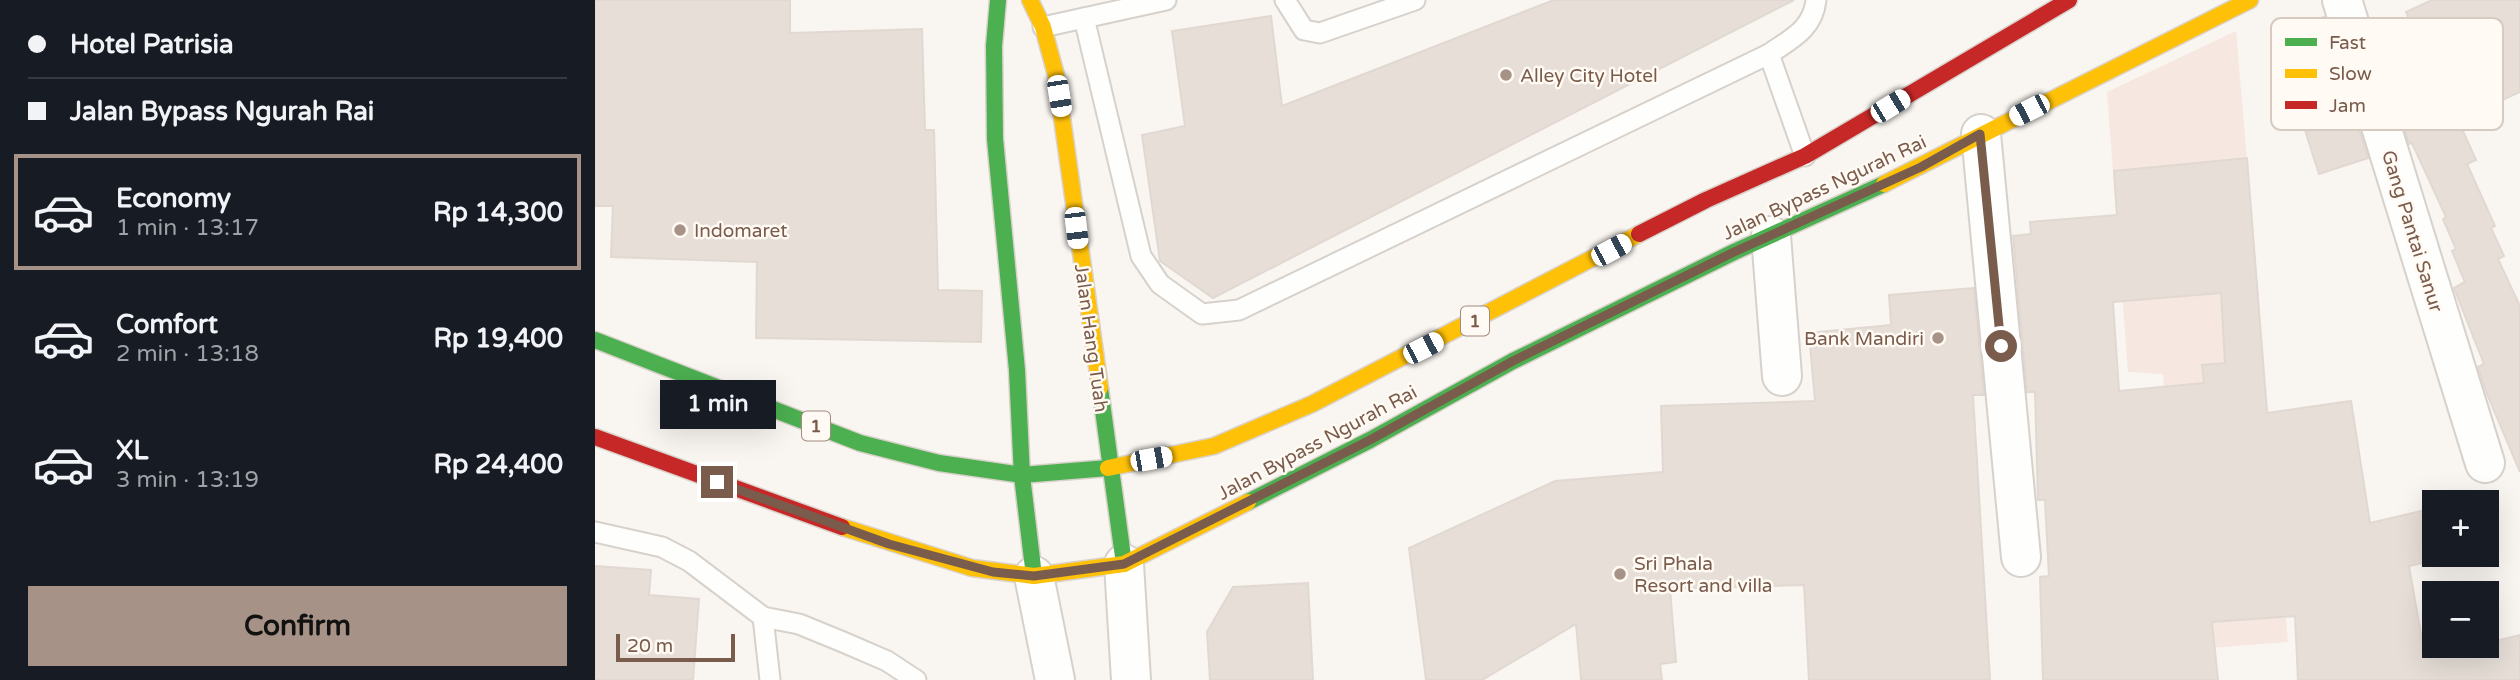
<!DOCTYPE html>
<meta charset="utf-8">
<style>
body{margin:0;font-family:"Varela Round",sans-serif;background:#242831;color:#f1f3f6;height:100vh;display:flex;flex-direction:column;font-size:26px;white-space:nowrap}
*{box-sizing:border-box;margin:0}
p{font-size:23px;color:#9ea1a6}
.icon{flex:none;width:38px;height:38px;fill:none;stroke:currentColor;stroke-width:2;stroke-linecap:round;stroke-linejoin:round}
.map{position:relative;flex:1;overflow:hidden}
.drawer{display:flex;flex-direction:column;background:#171b24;width:595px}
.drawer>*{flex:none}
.banner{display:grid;align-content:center;height:154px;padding:0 28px;background:#171b24}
.tools{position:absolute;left:1827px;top:490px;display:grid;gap:14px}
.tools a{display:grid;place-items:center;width:77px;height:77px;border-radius:0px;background:#171b24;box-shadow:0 7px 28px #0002;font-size:35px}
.scale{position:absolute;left:21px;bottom:18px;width:119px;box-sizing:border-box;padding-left:7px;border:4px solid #7a5c4d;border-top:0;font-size:19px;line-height:24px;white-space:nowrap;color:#7a5c4d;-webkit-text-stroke:5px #fffaf3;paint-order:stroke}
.end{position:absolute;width:32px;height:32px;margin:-16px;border:9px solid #7a5c4d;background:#fff;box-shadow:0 0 0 4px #fff}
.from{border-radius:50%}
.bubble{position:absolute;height:49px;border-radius:0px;background:#171b24;box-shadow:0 7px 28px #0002;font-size:23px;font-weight:700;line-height:49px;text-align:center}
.car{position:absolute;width:21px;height:42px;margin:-21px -10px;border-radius:9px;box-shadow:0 0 5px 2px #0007;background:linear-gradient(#fff 24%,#345 0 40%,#fff 0 76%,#345 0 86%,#fff 0)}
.banner b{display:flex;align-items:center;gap:24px;height:66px;font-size:26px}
.banner b+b{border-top:2px solid #363941}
.banner i{width:18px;height:18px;background:#f1f3f6}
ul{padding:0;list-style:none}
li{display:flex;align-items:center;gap:21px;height:116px;margin:0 14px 10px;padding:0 14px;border:4px solid transparent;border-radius:0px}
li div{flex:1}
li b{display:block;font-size:26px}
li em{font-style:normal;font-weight:700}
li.active{border-color:#a69286}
li>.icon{width:63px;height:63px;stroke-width:1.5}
.cta{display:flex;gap:14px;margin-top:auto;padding:14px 28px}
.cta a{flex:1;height:80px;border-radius:0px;background:#a69286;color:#111;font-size:28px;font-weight:700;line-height:80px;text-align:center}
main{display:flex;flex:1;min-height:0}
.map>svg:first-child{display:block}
.commercial{fill:#f6e8e1}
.building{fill:#e6ded7;stroke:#e2d8d2;stroke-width:2;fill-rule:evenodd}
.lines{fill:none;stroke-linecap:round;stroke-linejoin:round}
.lane-casing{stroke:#d7d1cb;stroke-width:23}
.street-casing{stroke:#d7d1cb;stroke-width:42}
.fast-casing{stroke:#d9d2cb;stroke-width:19}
.slow-casing{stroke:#d9d2cb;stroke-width:19}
.jam-casing{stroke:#d9d2cb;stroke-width:19}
.lane{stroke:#fefefd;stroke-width:19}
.street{stroke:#fefefd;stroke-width:38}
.fast{stroke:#4caf50;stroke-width:16}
.slow{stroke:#ffc107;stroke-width:16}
.jam{stroke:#c62828;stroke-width:16}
.route{stroke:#7a5c4d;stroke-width:9}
.poi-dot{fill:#a69286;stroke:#fffaf3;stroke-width:2.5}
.labels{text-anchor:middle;stroke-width:5;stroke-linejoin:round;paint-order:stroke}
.shield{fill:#fffaf3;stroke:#a28b7f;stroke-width:2}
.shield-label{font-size:18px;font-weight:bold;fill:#7a5c4d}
.poi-label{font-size:19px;fill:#7a5c4d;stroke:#fffaf3;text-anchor:start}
.street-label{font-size:19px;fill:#7a5c4d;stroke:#fffaf3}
.key{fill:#fffaf3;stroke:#d7cbc1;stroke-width:2}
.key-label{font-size:19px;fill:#7a5c4d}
</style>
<main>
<section class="drawer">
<div class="banner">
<b><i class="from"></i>Hotel Patrisia</b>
<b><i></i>Jalan Bypass Ngurah Rai</b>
</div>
<ul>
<li class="active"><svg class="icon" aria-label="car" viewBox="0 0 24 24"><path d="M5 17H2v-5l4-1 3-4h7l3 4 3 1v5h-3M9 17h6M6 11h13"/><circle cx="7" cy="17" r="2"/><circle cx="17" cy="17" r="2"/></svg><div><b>Economy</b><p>1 min · 13:17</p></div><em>Rp 14,300</em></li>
<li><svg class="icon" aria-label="car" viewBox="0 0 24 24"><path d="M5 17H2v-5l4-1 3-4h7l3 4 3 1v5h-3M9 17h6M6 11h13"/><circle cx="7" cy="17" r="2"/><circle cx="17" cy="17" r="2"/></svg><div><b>Comfort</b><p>2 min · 13:18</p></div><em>Rp 19,400</em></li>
<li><svg class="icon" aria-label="car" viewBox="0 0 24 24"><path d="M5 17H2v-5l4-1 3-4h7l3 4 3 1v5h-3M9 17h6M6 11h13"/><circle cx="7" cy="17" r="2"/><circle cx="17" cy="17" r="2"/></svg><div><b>XL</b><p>3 min · 13:19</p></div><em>Rp 24,400</em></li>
</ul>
<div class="cta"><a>Confirm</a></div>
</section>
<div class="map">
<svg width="1925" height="680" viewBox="0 0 1925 680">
<rect width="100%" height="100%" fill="#f9f5f0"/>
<polygon class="commercial" points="1641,31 1693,642 1590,650 1568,374 1533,372 1512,92"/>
<g class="building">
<polygon points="0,0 195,0 195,33 327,29 330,130 339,130 343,290 387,291 386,342 161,338 162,262 16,257 18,206 0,206"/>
<polygon points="959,0 1199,0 618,298 565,261 547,135 590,126 577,31 676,16 687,106"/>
<polygon points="1837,0 1925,0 1925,92 1863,120 1881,160 1872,164 1900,226 1896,228 1909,256 1903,259 1925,306 1925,472 1892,394 1883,367 1889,364 1859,288 1870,282 1857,251 1861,249 1848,219 1851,217 1817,143 1814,144 1791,68 1828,51 1811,12"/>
<polygon points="1729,17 1773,158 1724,174 1679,32"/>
<path d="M1652 158 1672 413 1756 401 1775 523 1839 508V555H1864L1814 566 1828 646H1892V643L1925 635V680H1703L1700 616 1617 622 1623 680H1448L1445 577 1454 576 1450 500H1443L1440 392H1432L1418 236 1436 234 1435 222 1522 215 1519 171ZM1626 293 1630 363 1607 365 1609 383 1524 391 1518 302Z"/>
<polygon points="1379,288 1389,395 1378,395 1395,680 1214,680 1209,585 1075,589 1081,662 1065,664 1067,680 986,680 981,624 887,680 831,680 814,548 960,481 1068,472 1066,406 1220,401 1214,333 1296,325 1294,295"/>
<polygon points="0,566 56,570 54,595 104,599 98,680 0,680"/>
<polygon points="713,583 718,680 615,680 612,632 638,587"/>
</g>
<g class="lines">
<defs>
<g id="lane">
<polyline points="690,0 709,30 725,33 820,0"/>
<path d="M489 18 546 256 565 284 607 314 644 310 1174 54C1196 39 1218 29 1221 0"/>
<polyline points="448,27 571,0"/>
<polyline points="1174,54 1210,156"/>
<polyline points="0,532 67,547 94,561 168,617 204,624 248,642 292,661 321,680"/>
<polyline points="168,617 175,680"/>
</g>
<g id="street">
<polyline points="1747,0 1890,463"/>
<polyline points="1386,134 1426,557"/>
<polyline points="1176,236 1187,376"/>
<polyline points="529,564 536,680"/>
<polyline points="439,576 460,680"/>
</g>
<g id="fast">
<polyline points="403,0 399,46 400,139 422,370 427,476 439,576"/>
<polyline points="0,340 265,443 344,463 427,475 513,468"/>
<polyline points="505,388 529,564"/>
<polyline points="653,502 775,440 918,361 1139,252 1289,184"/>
</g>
<g id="slow">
<polyline points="435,0 448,27 461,75 505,388"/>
<polyline points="1289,184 1655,0"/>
<polyline points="513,468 619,446 717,404 1044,234"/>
<polyline points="247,527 377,568 439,576 529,564 653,502"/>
</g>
<g id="jam">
<polyline points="1044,234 1111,200 1210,156 1474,0"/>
<polyline points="0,437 247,527"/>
</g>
</defs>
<use href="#lane" class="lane-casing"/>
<use href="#street" class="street-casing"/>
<use href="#fast" class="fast-casing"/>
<use href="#slow" class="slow-casing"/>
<use href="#jam" class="jam-casing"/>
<use href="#lane" class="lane"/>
<use href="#street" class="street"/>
<use href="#fast" class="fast"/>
<use href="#slow" class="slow"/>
<use href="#jam" class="jam"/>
</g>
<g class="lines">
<polyline class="route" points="122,482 294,544 398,572 439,576 529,564 775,440 918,361 1139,252 1326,167 1385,134 1406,346"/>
</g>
<g class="poi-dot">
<circle cx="911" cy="75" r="7"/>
<circle cx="85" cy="230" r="7"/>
<circle cx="1343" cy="338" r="7"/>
<circle cx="1025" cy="574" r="7"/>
</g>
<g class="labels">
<g class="shield">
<rect x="866" y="306.5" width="28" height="29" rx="5"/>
<rect x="207" y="411.5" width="28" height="29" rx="5"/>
</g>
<g class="shield-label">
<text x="880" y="327">1</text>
<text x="221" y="432">1</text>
</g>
<g class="poi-label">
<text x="925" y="82">Alley City Hotel</text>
<text x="99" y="237">Indomaret</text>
<text x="1329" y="345" text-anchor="end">Bank Mandiri</text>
<text x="1039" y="570">Sri Phala<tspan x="1039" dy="22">Resort and villa</tspan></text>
</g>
<g class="street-label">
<text transform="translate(1229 187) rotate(-25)" y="7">Jalan Bypass Ngurah Rai</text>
<text transform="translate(1818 231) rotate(73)" y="7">Gang Pantai Sanur</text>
<text transform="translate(497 338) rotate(82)" y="7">Jalan Hang Tuah</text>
<text transform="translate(722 442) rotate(-28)" y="7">Jalan Bypass Ngurah Rai</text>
</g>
</g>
<rect x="1676" y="18" width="232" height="112" rx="10" class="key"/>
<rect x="1690" y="38" width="32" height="8" fill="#4caf50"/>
<rect x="1690" y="69" width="32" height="9" fill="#ffc107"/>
<rect x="1690" y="101" width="32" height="8" fill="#c62828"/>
<g class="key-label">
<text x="1734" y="49">Fast</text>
<text x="1734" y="80">Slow</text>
<text x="1734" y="112">Jam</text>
</g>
</svg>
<div class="tools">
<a>+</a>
<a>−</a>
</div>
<div class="scale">20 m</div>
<i class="end from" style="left:1406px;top:346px"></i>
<i class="end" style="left:122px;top:482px"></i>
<div class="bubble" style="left:65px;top:380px;width:116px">1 min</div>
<i class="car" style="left:464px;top:96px;rotate:171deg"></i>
<i class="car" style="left:1295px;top:106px;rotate:59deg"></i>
<i class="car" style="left:1434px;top:110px;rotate:243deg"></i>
<i class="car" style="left:481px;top:228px;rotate:173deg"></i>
<i class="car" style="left:1016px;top:250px;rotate:62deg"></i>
<i class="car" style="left:828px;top:348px;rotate:63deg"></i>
<i class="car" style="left:556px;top:459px;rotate:80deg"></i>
</div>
</main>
